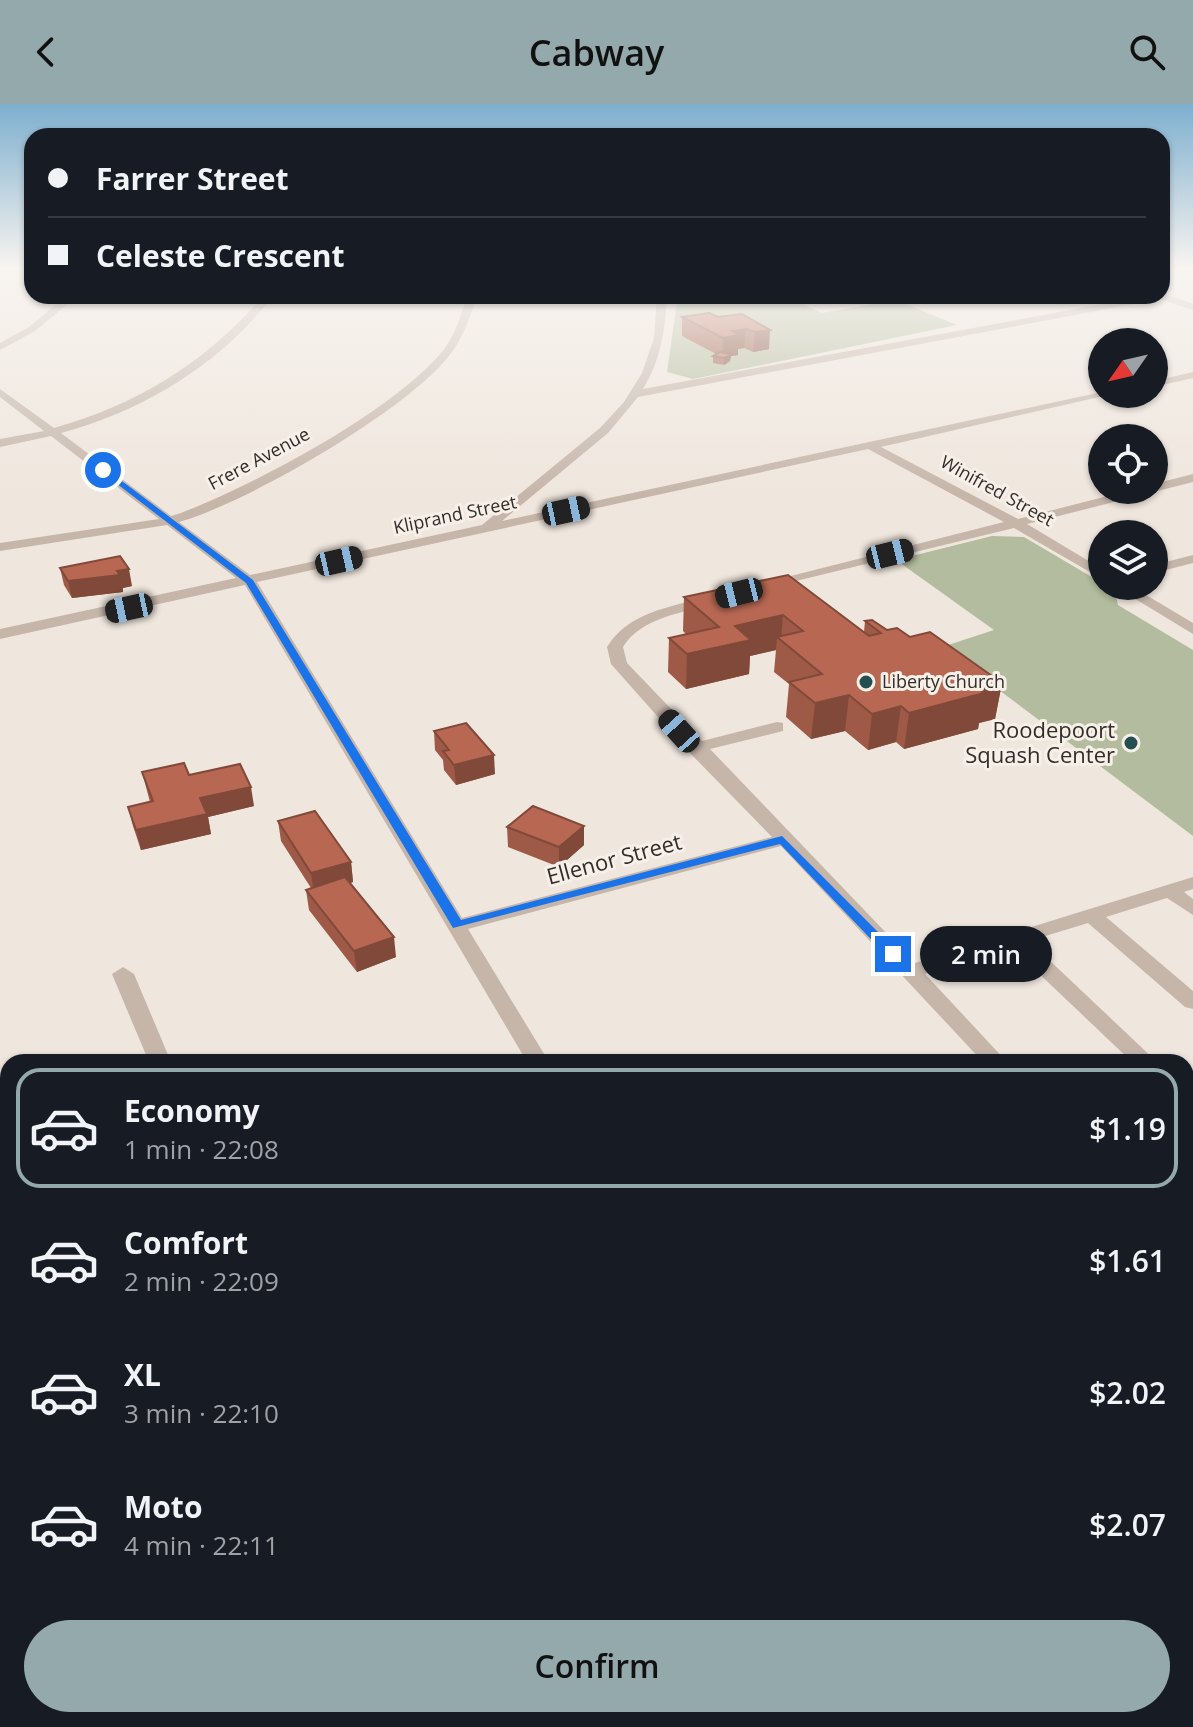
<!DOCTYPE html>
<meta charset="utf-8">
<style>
body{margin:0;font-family:"Open Sans",sans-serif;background:#242831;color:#f1f3f6;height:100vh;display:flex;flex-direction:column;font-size:30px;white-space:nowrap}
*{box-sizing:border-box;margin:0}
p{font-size:26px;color:#9ea1a6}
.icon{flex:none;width:44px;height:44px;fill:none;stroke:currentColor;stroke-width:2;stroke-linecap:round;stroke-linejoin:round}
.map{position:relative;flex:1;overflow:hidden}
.side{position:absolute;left:0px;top:950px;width:1194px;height:674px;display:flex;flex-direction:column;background:#171b24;border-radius:24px 24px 0 0;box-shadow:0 2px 6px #0004}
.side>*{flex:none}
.hud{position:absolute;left:24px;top:24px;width:1146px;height:176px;border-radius:24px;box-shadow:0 2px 6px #0004;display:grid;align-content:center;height:176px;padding:0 24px;background:#171b24}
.needle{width:52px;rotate:236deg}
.buttons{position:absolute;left:1088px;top:224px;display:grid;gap:16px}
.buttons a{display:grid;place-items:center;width:80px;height:80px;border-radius:50%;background:#171b24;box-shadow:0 2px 6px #0004;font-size:40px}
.end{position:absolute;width:36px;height:36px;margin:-18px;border:10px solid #1a73e8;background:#fff;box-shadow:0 0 0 4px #fff}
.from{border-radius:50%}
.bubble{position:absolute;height:56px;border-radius:28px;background:#171b24;box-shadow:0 2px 6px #0004;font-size:26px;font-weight:600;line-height:56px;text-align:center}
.car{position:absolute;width:24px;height:48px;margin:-24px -12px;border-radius:10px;box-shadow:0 0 6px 2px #0007;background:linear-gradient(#222 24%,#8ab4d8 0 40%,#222 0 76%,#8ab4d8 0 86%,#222 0)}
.hud b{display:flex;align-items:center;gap:28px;height:76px;font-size:30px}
.hud b+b{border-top:2px solid #363941}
.hud i{width:20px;height:20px;background:#f1f3f6}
ul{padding:14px 0 0;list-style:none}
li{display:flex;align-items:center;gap:24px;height:120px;margin:0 16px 12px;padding:0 8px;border:4px solid transparent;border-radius:24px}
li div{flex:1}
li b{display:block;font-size:30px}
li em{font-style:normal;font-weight:600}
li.selected{border-color:#94a9ac}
li>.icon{width:72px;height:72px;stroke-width:1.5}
.action{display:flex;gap:16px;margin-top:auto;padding:16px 24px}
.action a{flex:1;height:92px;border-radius:48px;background:#94a9ac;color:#111;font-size:32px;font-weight:600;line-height:92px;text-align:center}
header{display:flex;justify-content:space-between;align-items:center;height:104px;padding:0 24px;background:#94a9ac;color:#111;font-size:36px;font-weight:600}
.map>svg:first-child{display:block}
.green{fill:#b3bc9e}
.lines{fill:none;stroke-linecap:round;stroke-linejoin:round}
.minor{fill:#c6b6aa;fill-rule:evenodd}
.wall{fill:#9e5947}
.shaded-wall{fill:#814939}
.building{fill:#b86852;stroke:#814939;stroke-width:2}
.route{fill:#1a73e8}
.poi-dot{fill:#234f51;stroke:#f7f0e8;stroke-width:3}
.labels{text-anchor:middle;stroke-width:6;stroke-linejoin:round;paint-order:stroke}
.far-street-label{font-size:18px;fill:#342c29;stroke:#f7f0e8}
.far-poi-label{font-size:18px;fill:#342c29;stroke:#f7f0e8;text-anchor:start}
.poi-label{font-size:22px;fill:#342c29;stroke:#f7f0e8;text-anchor:end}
.street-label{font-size:22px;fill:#342c29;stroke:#f7f0e8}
</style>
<header><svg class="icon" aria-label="back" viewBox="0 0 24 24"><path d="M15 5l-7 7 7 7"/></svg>Cabway<svg class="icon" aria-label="search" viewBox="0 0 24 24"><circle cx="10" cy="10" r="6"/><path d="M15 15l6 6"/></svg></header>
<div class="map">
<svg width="1193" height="1623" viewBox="0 0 1193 1623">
<rect width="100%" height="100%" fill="#efe6dd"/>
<g class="green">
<polygon points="712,192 785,192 822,209 896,196 957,221 693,275 667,268 677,198"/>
<polygon points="992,432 1024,433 1102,479 1102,482 1115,488 1118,501 1193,546 1193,732 942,543 994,526 896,456"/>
</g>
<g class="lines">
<g class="minor">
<path d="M1162 189 1193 200V206L1160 195 638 293 608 329 502 417 1102 288 1112 290 881 343 1018 415 1131 386H1154V380L1193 370V378L1027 420 1102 465V475L1014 424 763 485V479L1004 418 868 345 257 478 462 814 772 733 689 648 611 560 607 543C629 508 668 504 705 493H715V499C684 509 641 513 623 543L627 559 702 637 777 618 783 619V627L710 645 915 859 1193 773V785L1184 788 1193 795V811L1167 794 1106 813 1193 887V905L1185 903 1088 819 1029 837 1157 958H1132L1011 843 925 870 1007 958H983L781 742 468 825 549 958H527L245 481 0 535V525L236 474 167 421 0 447V439L159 415 51 332 0 343V335L44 327 0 293V285L54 324C137 301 208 257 263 192H273C219 261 145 306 61 329L171 412 181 409C257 379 389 310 442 248 455 232 461 211 467 192H477C471 211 464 231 452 248 412 304 247 399 179 418L250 471 482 421 600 324 624 298 642 269 654 234 657 192H667C665 226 661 256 643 285Z"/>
<polygon points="66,192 77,192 35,227 0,246 0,239 29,223"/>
<polygon points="1193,268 1193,274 1154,283 1154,277"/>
<polygon points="1193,451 1193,459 1154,469 1154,461"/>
<polygon points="1114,482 1131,482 1193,519 1193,530"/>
<polygon points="123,863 134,870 171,958 149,958 112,870"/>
<polygon points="1186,987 1193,989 1193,1010 1186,1008"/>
<polygon points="1186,1105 1193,1107 1193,1127 1186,1125"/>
<polygon points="364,1616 399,1616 402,1623 367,1623"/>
<polygon points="1109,1616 1148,1616 1151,1623 1112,1623"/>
</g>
</g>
<g class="wall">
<polygon points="742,210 769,245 753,248 744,244 738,245 738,251 731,252 730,257 724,261 713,259 713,252 716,250 682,232 682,213 718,213"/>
<polygon points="60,464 132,482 123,484 123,488 72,494 64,481"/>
<polygon points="788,471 864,528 865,517 887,526 910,533 1002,579 995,615 979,619 978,625 904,645 896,638 868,646 845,627 811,635 786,613 789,580 774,568 776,546 750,552 749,570 686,585 668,568 669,534 686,530 683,527 684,493"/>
<polygon points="434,627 495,670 456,681 444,666 443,656 435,646"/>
<polygon points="142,668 189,671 254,702 208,713 211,730 141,746 133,722 128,703 150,698"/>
<polygon points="278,717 351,758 353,778 350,779 396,853 357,868 309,806 306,786 311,784 281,737"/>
<polygon points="507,723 584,741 559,763 508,743"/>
</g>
<g class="shaded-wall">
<polygon points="746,225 744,244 738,245 738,251 731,252 730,257 724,261 724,254 722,253 723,234 732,227"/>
<polygon points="770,226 769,245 753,248 755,228"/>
<polygon points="129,465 132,482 123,484 123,488 72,494 68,477"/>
<polygon points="783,511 781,536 777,533 776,546 750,552 749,570 686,585 687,550 735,522"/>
<polygon points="1002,579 995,615 979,619 978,625 904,645 909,609 979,585"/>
<polygon points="849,591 845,627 811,635 815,599"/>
<polygon points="901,602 896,638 868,646 872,610"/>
<polygon points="494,651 495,670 456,681 454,661"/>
<polygon points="251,683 254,702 208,713 211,730 141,746 136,726 200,694"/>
<polygon points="584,722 584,741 559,763 559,743"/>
<polygon points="351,758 353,778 314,790 311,769"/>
<polygon points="394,833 396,853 357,868 354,847"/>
</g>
<g class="building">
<polygon points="709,209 718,213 742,210 770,226 755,228 746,225 732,227 739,231 723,234 682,213"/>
<polygon points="720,248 731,250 724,254 713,252"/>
<polygon points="120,452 129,465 117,467 120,471 68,477 60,464"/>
<polygon points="788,471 869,532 881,529 865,517 872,516 887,526 897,524 910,533 930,528 1002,579 979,585 984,589 909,609 901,602 872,610 849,591 815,599 789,578 822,570 777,533 803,527 783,511 735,522 751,536 687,550 669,534 719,523 684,493"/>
<polygon points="466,619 494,651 454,661 443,647 449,646 434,627"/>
<polygon points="184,659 189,671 240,660 251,683 200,694 207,710 136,726 128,703 153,697 142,668"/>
<polygon points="533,702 584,722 559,743 507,723"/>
<polygon points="315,707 351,758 311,769 278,717"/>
<polygon points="345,773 394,833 354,847 306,786"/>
</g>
<linearGradient id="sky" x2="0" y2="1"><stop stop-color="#7eafcf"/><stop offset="0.42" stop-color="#f8f4f0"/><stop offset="1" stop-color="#f8f4f0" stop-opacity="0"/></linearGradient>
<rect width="1193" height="390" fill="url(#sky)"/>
<polygon class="route" points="106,365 253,476 461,816 782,732 900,850 888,853 780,740 453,824 246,479 99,366"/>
<g class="poi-dot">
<circle cx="866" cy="578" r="8"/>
<circle cx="1131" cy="639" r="8"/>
</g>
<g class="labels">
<g class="far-street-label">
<text transform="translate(259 355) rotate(-28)" y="6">Frere Avenue</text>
<text transform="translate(997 387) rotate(29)" y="6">Winifred Street</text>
<text transform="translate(455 411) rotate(-12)" y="6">Kliprand Street</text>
</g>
<g class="far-poi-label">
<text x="882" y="584">Liberty Church</text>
</g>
<g class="poi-label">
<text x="1115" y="634">Roodepoort<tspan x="1115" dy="25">Squash Center</tspan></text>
</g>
<g class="street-label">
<text transform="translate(614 755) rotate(-15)" y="8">Ellenor Street</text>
</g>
</g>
</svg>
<div class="buttons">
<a><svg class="needle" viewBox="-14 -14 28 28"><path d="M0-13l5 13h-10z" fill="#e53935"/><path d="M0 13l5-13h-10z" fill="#9ea1a6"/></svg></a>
<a><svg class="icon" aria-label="locate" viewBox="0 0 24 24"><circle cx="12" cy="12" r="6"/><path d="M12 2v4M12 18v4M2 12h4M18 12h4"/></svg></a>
<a><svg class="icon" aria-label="layers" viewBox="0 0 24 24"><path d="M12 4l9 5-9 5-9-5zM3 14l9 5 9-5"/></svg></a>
</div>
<i class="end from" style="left:103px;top:366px"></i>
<i class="end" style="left:893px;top:850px"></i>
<div class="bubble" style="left:920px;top:822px;width:132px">2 min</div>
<i class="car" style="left:566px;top:407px;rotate:78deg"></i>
<i class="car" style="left:890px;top:450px;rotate:76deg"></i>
<i class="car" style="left:339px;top:457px;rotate:77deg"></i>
<i class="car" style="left:739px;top:489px;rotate:256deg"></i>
<i class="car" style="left:129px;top:504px;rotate:258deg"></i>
<i class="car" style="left:679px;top:627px;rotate:318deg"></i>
<div class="hud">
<b><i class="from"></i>Farrer Street</b>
<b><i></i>Celeste Crescent</b>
</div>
<section class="side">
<ul>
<li class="selected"><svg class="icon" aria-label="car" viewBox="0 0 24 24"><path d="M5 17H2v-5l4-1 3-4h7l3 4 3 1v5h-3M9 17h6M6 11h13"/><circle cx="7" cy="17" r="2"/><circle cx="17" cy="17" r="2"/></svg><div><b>Economy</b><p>1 min · 22:08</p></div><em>$1.19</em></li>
<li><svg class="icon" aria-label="car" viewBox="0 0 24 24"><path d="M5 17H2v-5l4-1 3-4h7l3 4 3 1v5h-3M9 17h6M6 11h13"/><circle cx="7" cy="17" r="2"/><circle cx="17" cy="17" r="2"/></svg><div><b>Comfort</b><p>2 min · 22:09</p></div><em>$1.61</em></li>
<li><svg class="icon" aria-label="car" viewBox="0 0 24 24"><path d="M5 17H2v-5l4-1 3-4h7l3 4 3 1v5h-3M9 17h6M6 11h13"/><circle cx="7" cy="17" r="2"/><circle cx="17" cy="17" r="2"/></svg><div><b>XL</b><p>3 min · 22:10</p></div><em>$2.02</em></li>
<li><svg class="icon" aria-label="car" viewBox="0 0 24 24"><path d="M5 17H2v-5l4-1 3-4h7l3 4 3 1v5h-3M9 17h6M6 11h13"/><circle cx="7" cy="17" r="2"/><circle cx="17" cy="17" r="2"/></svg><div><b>Moto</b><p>4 min · 22:11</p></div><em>$2.07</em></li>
</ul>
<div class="action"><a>Confirm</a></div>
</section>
</div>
